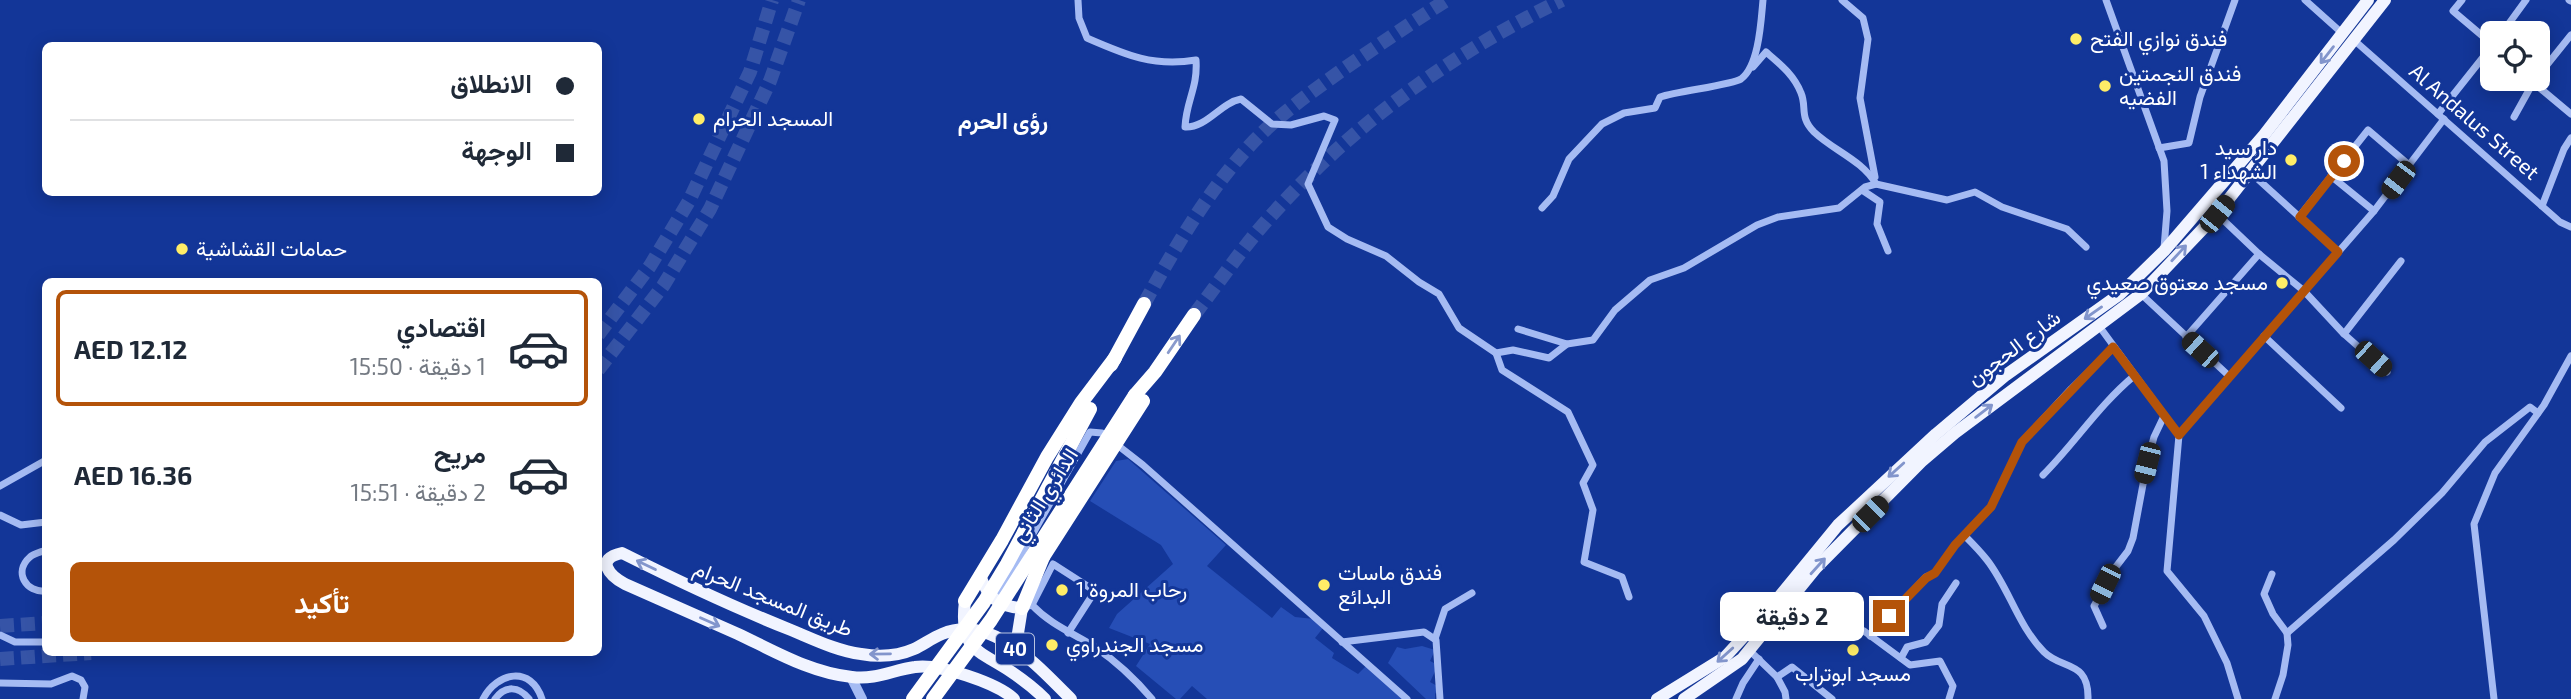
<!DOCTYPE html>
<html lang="ar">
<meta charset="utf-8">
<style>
body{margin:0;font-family:"Exo 2",Vazirmatn,sans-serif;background:#f6f6f7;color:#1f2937;direction:rtl;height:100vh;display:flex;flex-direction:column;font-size:26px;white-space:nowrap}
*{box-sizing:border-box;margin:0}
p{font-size:23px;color:#747a83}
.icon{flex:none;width:38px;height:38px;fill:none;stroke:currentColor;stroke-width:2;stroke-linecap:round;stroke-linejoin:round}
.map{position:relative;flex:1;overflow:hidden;direction:ltr}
.details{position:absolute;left:42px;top:278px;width:560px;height:378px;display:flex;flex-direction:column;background:#fff;border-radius:10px;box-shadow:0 4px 18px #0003;direction:rtl}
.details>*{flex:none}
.banner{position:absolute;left:42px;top:42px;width:560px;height:154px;border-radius:10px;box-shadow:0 4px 18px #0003;direction:rtl;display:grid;align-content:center;height:154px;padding:0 28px;background:#fff}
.controls{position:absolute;left:2480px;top:21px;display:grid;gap:14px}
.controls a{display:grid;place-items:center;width:70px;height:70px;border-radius:10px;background:#fff;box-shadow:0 4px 18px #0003;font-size:35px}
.end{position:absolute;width:32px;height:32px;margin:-16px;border:9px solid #b45309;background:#fff;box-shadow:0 0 0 4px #fff}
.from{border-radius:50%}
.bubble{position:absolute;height:49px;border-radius:10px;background:#fff;box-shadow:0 4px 18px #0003;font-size:23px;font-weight:700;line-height:49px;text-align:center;direction:rtl}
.car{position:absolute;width:21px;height:42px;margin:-21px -10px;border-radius:9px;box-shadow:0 0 5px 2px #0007;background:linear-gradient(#222 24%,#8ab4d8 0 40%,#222 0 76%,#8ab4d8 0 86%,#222 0)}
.banner b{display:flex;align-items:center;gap:24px;height:66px;font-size:26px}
.banner b+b{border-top:2px solid #e0e1e3}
.banner i{width:18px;height:18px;background:#1f2937}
ul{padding:12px 0 0;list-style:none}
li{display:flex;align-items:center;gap:21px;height:116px;margin:0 14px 10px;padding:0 14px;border:4px solid transparent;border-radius:10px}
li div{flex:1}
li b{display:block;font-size:26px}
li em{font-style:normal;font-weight:700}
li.selected{border-color:#b45309}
li>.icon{width:63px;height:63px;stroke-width:1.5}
.button{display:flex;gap:14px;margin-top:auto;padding:14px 28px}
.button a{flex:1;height:80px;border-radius:10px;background:#b45309;color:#fff;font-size:28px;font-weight:700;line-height:80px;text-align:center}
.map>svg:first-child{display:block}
.green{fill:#264eb6}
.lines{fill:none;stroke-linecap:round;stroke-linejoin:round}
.motorway-tunnel{stroke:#3654a7;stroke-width:14;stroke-dasharray:14 7;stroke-linecap:butt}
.minor{stroke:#a5bbf3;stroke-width:7}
.tertiary{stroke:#a5bbf3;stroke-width:10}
.primary{stroke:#f1f4ff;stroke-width:12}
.motorway{stroke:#fff;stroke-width:14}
.motorway-bridge{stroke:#fff;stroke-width:14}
.oneway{stroke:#8295cc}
.oneway2{stroke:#899acc}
.route{stroke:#b45309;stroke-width:9}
.poi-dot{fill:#ffed67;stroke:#133698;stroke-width:2.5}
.labels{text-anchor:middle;stroke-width:6;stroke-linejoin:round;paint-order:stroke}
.shield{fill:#133698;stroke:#b8c3e0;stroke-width:2}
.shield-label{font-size:19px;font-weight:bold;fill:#fff}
.poi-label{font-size:21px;fill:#fff;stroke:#133698;text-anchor:start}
.street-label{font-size:21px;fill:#fff;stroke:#133698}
.neighbourhood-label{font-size:23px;font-weight:bold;fill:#fff;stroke:#133698}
</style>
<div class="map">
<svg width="2571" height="699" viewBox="0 0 2571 699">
<rect width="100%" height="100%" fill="#133698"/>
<g class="green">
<polygon points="1128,459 1226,545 1207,566 1272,618 1281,607 1295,617 1314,619 1323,628 1315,638 1334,653 1332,658 1358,674 1367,665 1407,699 1207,699 1192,686 1180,699 1176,699 1136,666 1150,644 1109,628 1117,614 1173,564 1161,545 1090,501 1116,461"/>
<polygon points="1422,646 1435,650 1430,661 1438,665 1430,682 1439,687 1435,694 1435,699 1426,699 1388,663 1397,647 1405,649"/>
</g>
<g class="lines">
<g class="motorway-tunnel">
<path d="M1144 304C1176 246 1208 190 1254 141 1281 113 1313 91 1345 68 1379 45 1412 22 1447 0"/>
<path d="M1194 315C1217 285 1238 254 1262 226 1345 130 1448 55 1562 0"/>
<polyline points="598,335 650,266 689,201 750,72 772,0"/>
<polyline points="598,370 663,286 710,209 770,81 799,0"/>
<polyline points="0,626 46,623"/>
<polyline points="0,659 91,653"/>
</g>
<g class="minor">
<path d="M1078 0 1079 18 1087 38C1126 55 1153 67 1196 60 1198 88 1186 101 1185 127 1207 128 1220 103 1241 99L1272 124 1291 125 1324 116 1335 120 1308 184 1328 227 1347 239 1386 256 1419 282 1439 294 1459 328 1496 353 1513 350 1549 358 1567 344 1593 340 1615 310 1650 280 1684 268 1757 225 1778 217 1839 208 1865 187 1876 184 1947 200 1975 192 2002 207 2067 229 2086 247"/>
<polyline points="1842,0 1863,18 1868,39 1860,98 1875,177"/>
<polyline points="2106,0 2164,161 2167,211 2164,248"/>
<polyline points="2305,0 2343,34"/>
<polyline points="2462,0 2453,11 2492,44"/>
<polyline points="2569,0 2571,1"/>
<polyline points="2502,33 2526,0"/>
<polyline points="2355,41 2560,222 2571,227"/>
<path d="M1753 67 1766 52C1780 64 1794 75 1801 93 1807 107 1799 117 1814 132 1834 151 1862 160 1876 184"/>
<polyline points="2538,76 2571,35"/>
<polyline points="2529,79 2571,114"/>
<polyline points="2438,114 2492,46"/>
<polyline points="2514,117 2534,81"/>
<polyline points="2159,148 2189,143 2200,97 2235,0"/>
<polyline points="2250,172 2338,252"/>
<polyline points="2331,176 2374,211"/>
<polyline points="1862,190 1880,202 1877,224 1888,251"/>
<polyline points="2542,206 2564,149 2571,138"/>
<path d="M1542 208 1553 196 1569 159 1602 124 1624 113 1655 108 1660 97C1678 91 1732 85 1741 79 1759 66 1761 21 1763 0"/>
<polyline points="2217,214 2259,254 2304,291 2344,334 2387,372"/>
<polyline points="2299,217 2368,130 2409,165"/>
<polyline points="2141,294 2229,376"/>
<polyline points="2099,326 2179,435"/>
<polyline points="1518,329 1567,344"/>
<polyline points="2344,334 2401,261"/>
<polyline points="2264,336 2341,408"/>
<polyline points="2186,337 2259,254"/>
<polyline points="1496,353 1502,370 1568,412 1593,465 1583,483 1593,510 1584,562 1622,577 1629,597"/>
<path d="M2043 475C2075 443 2099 405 2134 376"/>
<polyline points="0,486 46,460"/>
<polyline points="0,515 21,525 46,522"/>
<path d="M1965 536C1972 543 1980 551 1987 560 2009 588 2018 626 2044 652 2062 670 2089 660 2088 699"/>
<path d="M46 550C41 552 33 554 30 557 13 572 26 593 46 591"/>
<polyline points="2272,574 2264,594 2273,614 2287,633 2288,645 2283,675 2275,699"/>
<polyline points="995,601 1090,432 1102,433 1143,465 1407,699"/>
<polyline points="1789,601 1864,631 1910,665 1940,661 1953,686 1949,699"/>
<polyline points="1032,605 1053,564 1095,591 1068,633"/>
<path d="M1023 608 1032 605C1051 625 1073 633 1095 647 1117 662 1136 680 1152 699"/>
<polyline points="2103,626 2094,606 2115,568 2128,551 2133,538 2147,463 2154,437 2164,416"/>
<polyline points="2287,633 2394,540 2442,493 2485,442 2530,407 2538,413"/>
<polyline points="0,635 15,642 46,642"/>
<polyline points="1870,636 1926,577 1935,573 1955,545 1991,507 2022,442 2071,389 2114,347"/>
<polyline points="1435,639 1445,609 1472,593"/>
<polyline points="1342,642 1424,632 1436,640 1440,699"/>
<polyline points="1749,650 1777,677 1792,667 1832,699"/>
<polyline points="1901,658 1907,647 1926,642 1939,625 1942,604 1956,583"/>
<polyline points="1777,677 1785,692 1786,699"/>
<polyline points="0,683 51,684 72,676 81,680 85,687 83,699"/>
<path d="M483 699C497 672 531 665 542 699"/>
<path d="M495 699C505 685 519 686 529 699"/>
<polyline points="1736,699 1743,683 1759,659"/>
<polyline points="2238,699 2227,663 2204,616 2167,571 2179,435 2374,211 2444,119"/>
<polyline points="2494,699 2474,524 2495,473 2544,405 2571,356"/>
</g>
<polyline class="tertiary" points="851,677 862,699"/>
<g class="primary">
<path d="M980 575C987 597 999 607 1022 608L1018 633 1025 654"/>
<path d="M965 601C959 649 976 649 1010 671 1022 679 1035 689 1045 699"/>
<path d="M1014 699C997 683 938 663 915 667 893 670 876 680 852 677 811 673 774 651 738 634 700 617 663 601 625 584 610 576 594 559 622 553 678 581 733 607 791 630 813 639 837 651 861 654 878 657 898 656 914 649 923 645 932 638 942 634 993 613 1039 668 1071 699"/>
<polyline points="1657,699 1725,657 1770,608 1838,525 1936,434 2006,375 2120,294 2164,251 2264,135 2368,0"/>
<polyline points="1684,699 1742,659 1816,568 1921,462 1955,433 2141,294 2217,214 2385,0"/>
</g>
<g class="motorway">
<polyline points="1111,365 1144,304"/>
<polyline points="1135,395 1155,372 1194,315"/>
<polyline points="965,601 1002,540 1047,457 1081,403 1115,358"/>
<polyline points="1022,608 1043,557"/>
</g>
<g class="motorway-bridge">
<polyline points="1043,557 1143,401"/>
<polyline points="913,699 984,602 1007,564 1090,409"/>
<polyline points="933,699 991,620 1135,395"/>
</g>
</g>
<defs><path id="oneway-shaft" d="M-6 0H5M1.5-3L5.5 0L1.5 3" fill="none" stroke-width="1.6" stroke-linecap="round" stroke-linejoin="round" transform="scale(1.75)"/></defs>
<g class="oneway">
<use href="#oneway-shaft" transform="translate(2327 55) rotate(128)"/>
<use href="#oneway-shaft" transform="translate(2179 253) rotate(-47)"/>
<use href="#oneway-shaft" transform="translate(2093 313) rotate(145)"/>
<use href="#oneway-shaft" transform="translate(1984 411) rotate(-37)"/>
<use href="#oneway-shaft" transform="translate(1896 470) rotate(138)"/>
<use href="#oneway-shaft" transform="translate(646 565) rotate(-154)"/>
<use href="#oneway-shaft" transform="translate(1818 566) rotate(-48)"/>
<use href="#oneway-shaft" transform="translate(710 622) rotate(24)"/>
<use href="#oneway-shaft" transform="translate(880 654) rotate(179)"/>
<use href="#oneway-shaft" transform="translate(1725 655) rotate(138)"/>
</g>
<use class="oneway2" href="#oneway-shaft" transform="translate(1174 344) rotate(-56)"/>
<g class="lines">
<polyline class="route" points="1889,616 1926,578 1935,573 1955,545 1991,507 2022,442 2113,347 2179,435 2338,252 2300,217 2344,161"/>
</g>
<g class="poi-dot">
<circle cx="2076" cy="39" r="7"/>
<circle cx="2105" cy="86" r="7"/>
<circle cx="699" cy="119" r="7"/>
<circle cx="2291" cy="160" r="7"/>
<circle cx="182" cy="249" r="7"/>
<circle cx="2282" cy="283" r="7"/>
<circle cx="1324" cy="585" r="7"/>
<circle cx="1062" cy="590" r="7"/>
<circle cx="1052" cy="645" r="7"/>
<circle cx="1853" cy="650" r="7"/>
</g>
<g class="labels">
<rect class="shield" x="996" y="633.5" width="38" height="31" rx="5"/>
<g class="shield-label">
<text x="1015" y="656">40</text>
</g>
<g class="poi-label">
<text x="2090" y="46">فندق نوازي الفتح</text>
<text x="2119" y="81">فندق النجمتين<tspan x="2119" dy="24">الفضيه</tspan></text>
<text x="713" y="126">المسجد الحرام</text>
<text x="2277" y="155" text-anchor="end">دار سيد<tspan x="2277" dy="24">الشهداء 1</tspan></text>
<text x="196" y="256">حمامات القشاشية</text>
<text x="2268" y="290" text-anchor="end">مسجد معتوق صعيدي</text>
<text x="1338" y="580">فندق ماسات<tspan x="1338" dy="24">البدائع</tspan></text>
<text x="1076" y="597">رحاب المروة 1</text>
<text x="1066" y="652">مسجد الجندراوي</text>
<text x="1853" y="681" text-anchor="middle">مسجد ابوتراب</text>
</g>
<g class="street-label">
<text transform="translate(2474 122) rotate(41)" y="7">Al Andalus Street</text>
<text transform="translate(2014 348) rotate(-37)" y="7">شارع الحجون</text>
<text transform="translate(1045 495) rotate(-58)" y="7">الدائري الثاني</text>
<text transform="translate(773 599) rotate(22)" y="7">طريق المسجد الحرام</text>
</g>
<g class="neighbourhood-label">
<text x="1003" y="129">رؤى الحرم</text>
</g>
</g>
</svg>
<div class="controls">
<a><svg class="icon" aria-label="locate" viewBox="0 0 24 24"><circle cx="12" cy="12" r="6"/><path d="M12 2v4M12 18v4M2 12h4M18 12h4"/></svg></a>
</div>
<i class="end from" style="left:2344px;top:161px"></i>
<i class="end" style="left:1889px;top:616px"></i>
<div class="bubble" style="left:1720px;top:592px;width:144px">2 دقيقة</div>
<i class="car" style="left:2398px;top:180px;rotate:217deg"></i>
<i class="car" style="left:2217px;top:214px;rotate:39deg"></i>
<i class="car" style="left:2200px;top:350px;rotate:312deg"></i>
<i class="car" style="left:2373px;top:359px;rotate:132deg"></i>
<i class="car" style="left:2147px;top:463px;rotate:194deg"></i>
<i class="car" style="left:1870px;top:514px;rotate:45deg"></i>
<i class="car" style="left:2105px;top:584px;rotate:206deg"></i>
<div class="banner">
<b><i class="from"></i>الانطلاق</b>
<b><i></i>الوجهة</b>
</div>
<section class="details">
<ul>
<li class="selected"><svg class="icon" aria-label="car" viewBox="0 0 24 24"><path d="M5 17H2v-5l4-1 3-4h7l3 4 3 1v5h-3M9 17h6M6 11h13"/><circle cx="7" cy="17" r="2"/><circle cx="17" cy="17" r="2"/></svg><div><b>اقتصادي</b><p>1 دقيقة · 15:50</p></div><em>AED 12.12</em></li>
<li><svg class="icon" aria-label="car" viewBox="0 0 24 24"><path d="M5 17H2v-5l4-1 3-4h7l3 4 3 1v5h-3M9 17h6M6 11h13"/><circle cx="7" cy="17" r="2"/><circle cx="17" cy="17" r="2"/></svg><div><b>مريح</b><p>2 دقيقة · 15:51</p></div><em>AED 16.36</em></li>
</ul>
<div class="button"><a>تأكيد</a></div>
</section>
</div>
